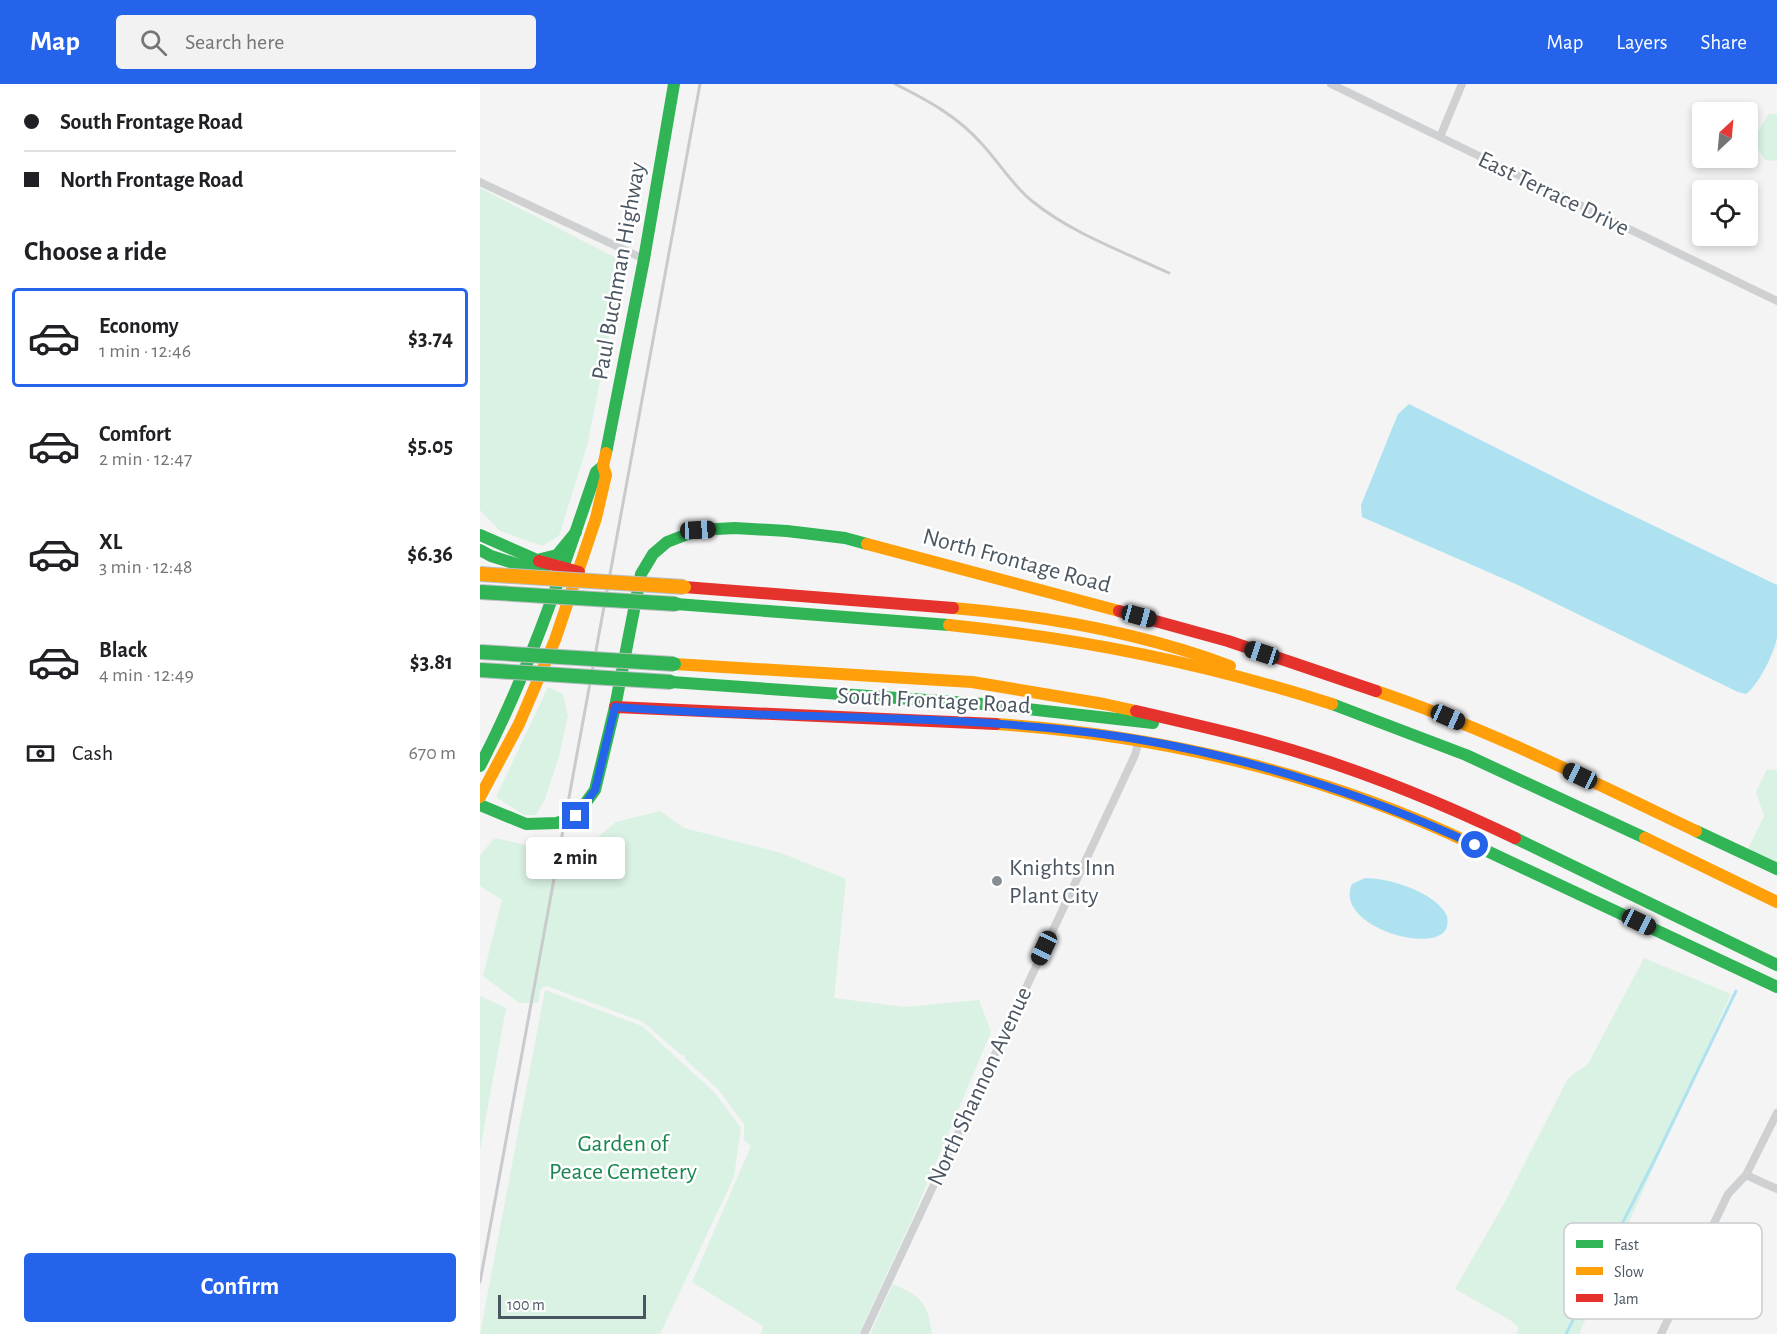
<!DOCTYPE html>
<meta charset="utf-8">
<style>
body{margin:0;font-family:"Alegreya Sans",sans-serif;background:#f2f2f2;color:#202124;height:100vh;display:flex;flex-direction:column;font-size:22px;white-space:nowrap}
*{box-sizing:border-box;margin:0}
p{font-size:20px;color:#757577}
.icon{flex:none;width:33px;height:33px;fill:none;stroke:currentColor;stroke-width:2;stroke-linecap:round;stroke-linejoin:round}
.map{position:relative;flex:1;overflow:hidden}
.sheet{display:flex;flex-direction:column;background:#fff;width:480px}
.sheet>*{flex:none}
.top-card{display:grid;align-content:center;height:132px;padding:0 24px;background:#fff}
.needle{width:39px;rotate:26deg}
.tools{position:absolute;left:1212px;top:18px;display:grid;gap:12px}
.tools a{display:grid;place-items:center;width:66px;height:66px;border-radius:6px;background:#fff;box-shadow:0 3px 9px #0003;font-size:30px}
.scale{position:absolute;left:18px;bottom:15px;width:148px;box-sizing:border-box;padding-left:6px;border:3px solid #4a5661;border-top:0;font-size:16px;line-height:21px;white-space:nowrap;color:#4a5661;-webkit-text-stroke:4px #fff;paint-order:stroke}
.end{position:absolute;width:27px;height:27px;margin:-14px;border:8px solid #2563eb;background:#fff;box-shadow:0 0 0 3px #fff}
.from{border-radius:50%}
.bubble{position:absolute;height:42px;border-radius:6px;background:#fff;box-shadow:0 3px 9px #0003;font-size:20px;font-weight:600;line-height:42px;text-align:center}
.car{position:absolute;width:18px;height:36px;margin:-18px -9px;border-radius:8px;box-shadow:0 0 4px 2px #0007;background:linear-gradient(#222 24%,#8ab4d8 0 40%,#222 0 76%,#8ab4d8 0 86%,#222 0)}
.top-card b{display:flex;align-items:center;gap:21px;height:57px;font-size:22px}
.top-card b+b{border-top:2px solid #e0e0e0}
.top-card i{width:15px;height:15px;background:#202124}
ul{padding:0;list-style:none}
li{display:flex;align-items:center;gap:18px;height:99px;margin:0 12px 9px;padding:0 12px;border:3px solid transparent;border-radius:6px}
li div{flex:1}
li b{display:block;font-size:22px}
li em{font-style:normal;font-weight:600}
li.active{border-color:#2563eb}
li>.icon{width:54px;height:54px;stroke-width:1.5}
h2{padding:0 24px;font-size:27px;line-height:72px}
.pay{display:flex;align-items:center;gap:15px;height:66px;padding:0 24px;font-size:22px}
.pay p{margin-inline-start:auto}
.cta{display:flex;gap:12px;margin-top:auto;padding:12px 24px}
.cta a{flex:1;height:69px;border-radius:6px;background:#2563eb;color:#fff;font-size:24px;font-weight:600;line-height:69px;text-align:center}
header{display:flex;align-items:center;gap:36px;box-sizing:border-box;height:84px;padding:0 30px;background:#2563eb;color:#fff}
header strong{font-size:28px}
nav{display:flex;gap:33px;margin-inline-start:auto;font-size:21px}
.search{width:420px;height:54px;background:#f2f2f2;display:flex;align-items:center;gap:15px;box-sizing:border-box;padding:0 21px;border-radius:6px;color:#757577;font-size:22px}
main{display:flex;flex:1;min-height:0}
.map>svg:first-child{display:block}
.green{fill:#d9f2e3}
.water{fill:#aee2f0}
.lines{fill:none;stroke-linecap:round;stroke-linejoin:round}
.stream{stroke:#aee2f0;stroke-width:3}
.street{stroke:#ced0d2;stroke-width:8}
.fast{stroke:#30b455;stroke-width:12}
.slow{stroke:#ff9f0a;stroke-width:12}
.jam{stroke:#e5322d;stroke-width:12}
.rail{stroke:#c9cacc;stroke-width:3}
.fast-bridge-casing{stroke:#b9bec3;stroke-width:16;stroke-linecap:butt}
.slow-bridge-casing{stroke:#b9bec3;stroke-width:16;stroke-linecap:butt}
.fast-bridge{stroke:#30b455;stroke-width:14}
.slow-bridge{stroke:#ff9f0a;stroke-width:14}
.route{stroke:#2563eb;stroke-width:8}
.poi-dot{fill:#868d94;stroke:#fff;stroke-width:2}
.labels{text-anchor:middle;stroke-width:5;stroke-linejoin:round;paint-order:stroke}
.street-label{font-size:24px;fill:#4a5661;stroke:#fff}
.poi-label{font-size:24px;fill:#4a5661;stroke:#fff;text-anchor:start}
.park-label{font-size:24px;fill:#17864f;stroke:#fff}
.key{fill:#fff;stroke:#c9ccd0;stroke-width:1.5}
.key-label{font-size:16px;fill:#4a5661}
</style>
<header>
<strong>Map</strong>
<div class="search"><svg class="icon" aria-label="search" viewBox="0 0 24 24"><circle cx="10" cy="10" r="6"/><path d="M15 15l6 6"/></svg>Search here</div>
<nav><a>Map</a><a>Layers</a><a>Share</a></nav>
</header>
<main>
<section class="sheet">
<div class="top-card">
<b><i class="from"></i>South Frontage Road</b>
<b><i></i>North Frontage Road</b>
</div>
<h2>Choose a ride</h2>
<ul>
<li class="active"><svg class="icon" aria-label="car" viewBox="0 0 24 24"><path d="M5 17H2v-5l4-1 3-4h7l3 4 3 1v5h-3M9 17h6M6 11h13"/><circle cx="7" cy="17" r="2"/><circle cx="17" cy="17" r="2"/></svg><div><b>Economy</b><p>1 min · 12:46</p></div><em>$3.74</em></li>
<li><svg class="icon" aria-label="car" viewBox="0 0 24 24"><path d="M5 17H2v-5l4-1 3-4h7l3 4 3 1v5h-3M9 17h6M6 11h13"/><circle cx="7" cy="17" r="2"/><circle cx="17" cy="17" r="2"/></svg><div><b>Comfort</b><p>2 min · 12:47</p></div><em>$5.05</em></li>
<li><svg class="icon" aria-label="car" viewBox="0 0 24 24"><path d="M5 17H2v-5l4-1 3-4h7l3 4 3 1v5h-3M9 17h6M6 11h13"/><circle cx="7" cy="17" r="2"/><circle cx="17" cy="17" r="2"/></svg><div><b>XL</b><p>3 min · 12:48</p></div><em>$6.36</em></li>
<li><svg class="icon" aria-label="car" viewBox="0 0 24 24"><path d="M5 17H2v-5l4-1 3-4h7l3 4 3 1v5h-3M9 17h6M6 11h13"/><circle cx="7" cy="17" r="2"/><circle cx="17" cy="17" r="2"/></svg><div><b>Black</b><p>4 min · 12:49</p></div><em>$3.81</em></li>
</ul>
<div class="pay"><svg class="icon" aria-label="cash" viewBox="0 0 24 24"><path d="M3 7h18v10H3z"/><circle cx="12" cy="12" r="2"/></svg>Cash<p>670 m</p></div>
<div class="cta"><a>Confirm</a></div>
</section>
<div class="map">
<svg width="1297" height="1250" viewBox="0 0 1297 1250">
<rect width="100%" height="100%" fill="#f4f4f4"/>
<g class="green">
<polygon points="1288,30 1297,30 1297,77 1285,76 1273,57"/>
<polygon points="0,104 144,178 107,362 79,452 62,462 20,447 0,426"/>
<polygon points="68,603 83,610 88,632 78,676 65,715 56,731 44,731 16,713"/>
<polygon points="1287,685 1297,686 1297,779 1268,765 1284,732 1276,708"/>
<polygon points="180,727 204,744 301,769 366,795 354,914 424,923 499,916 511,948 433,1133 379,1250 281,1250 283,1242 212,1198 271,1062 264,1056 264,1040 238,1005 205,975 205,972 200,970 163,938 67,902 61,904 58,919 39,919 3,892 22,816 0,802 0,772 14,754 59,764 100,768 136,738"/>
<polygon points="1164,874 1251,910 1099,1250 1036,1250 1039,1244 1030,1236 975,1205 1025,1118 1088,994 1108,980"/>
<polygon points="65,906 162,942 235,1009 261,1044 254,1093 180,1250 0,1250"/>
<polygon points="0,912 26,924 0,1066"/>
<path d="M413 1200C441 1213 447 1217 452 1250H390Z"/>
</g>
<g class="water">
<path d="M929 320 1110 411 1297 501C1297 517 1297 537 1297 553 1295 568 1278 602 1266 610L1258 608 1038 501 882 433 881 421 918 330Z"/>
<path d="M885 794C909 794 956 808 967 832 968 838 968 845 963 849 941 868 854 838 872 800Z"/>
</g>
<g class="lines">
<polyline class="stream" points="1086,1250 1176,1073 1256,907"/>
<g class="street">
<polyline points="851,0 1297,217"/>
<polyline points="960,53 982,0"/>
<polyline points="0,98 164,175"/>
<polyline points="1266,1091 1297,1105"/>
<polyline points="384,1250 655,671 659,656"/>
<polyline points="1181,1250 1248,1110 1266,1091 1297,1029"/>
</g>
<g class="fast">
<polyline points="126,369 164,175 194,0"/>
<polyline points="0,451 57,476 77,471 96,448"/>
<polyline points="0,466 11,472 65,489"/>
<polyline points="196,520 469,541"/>
<polyline points="191,598 503,620 673,639"/>
<polyline points="852,620 986,671 1165,754"/>
<path d="M0 682C49 588 82 488 116 388L123 382"/>
<polyline points="0,721 46,740 77,739 96,732 115,706 135,623 161,490 173,470 187,458 218,446 255,444 307,447 365,454 387,460"/>
<polyline points="1216,747 1297,785"/>
<polyline points="1035,754 1297,881"/>
<polyline points="990,759 1297,903"/>
</g>
<g class="slow">
<polyline points="387,460 639,527"/>
<path d="M473 524C567 532 662 549 750 582"/>
<path d="M469 541C603 555 724 579 852 620"/>
<polyline points="194,580 492,598 624,620 656,627"/>
<path d="M896 607C1006 644 1111 697 1216 747"/>
<path d="M516 640C678 651 843 689 990 759"/>
<polyline points="0,713 39,640 75,556 116,434 126,391 123,382 126,369"/>
<polyline points="1165,754 1297,818"/>
</g>
<g class="jam">
<polyline points="59,477 99,488"/>
<polyline points="204,503 473,524"/>
<polyline points="639,527 748,557 896,607"/>
<polyline points="135,623 516,640"/>
<path d="M656 627C716 641 776 654 834 673 903 695 970 723 1035 754"/>
</g>
<g class="rail">
<path d="M415 0C447 16 477 32 501 59 519 78 532 101 552 117 591 149 644 168 689 189"/>
<polyline points="0,1198 220,0"/>
</g>
<defs>
<g id="fast-bridge">
<polyline points="0,508 196,520"/>
<polyline points="0,568 194,580"/>
<polyline points="0,586 191,598"/>
</g>
<polyline id="slow-bridge" points="0,490 204,503"/>
</defs>
<use href="#fast-bridge" class="fast-bridge-casing"/>
<use href="#slow-bridge" class="slow-bridge-casing"/>
<use href="#fast-bridge" class="fast-bridge"/>
<use href="#slow-bridge" class="slow-bridge"/>
</g>
<g class="lines">
<path class="route" d="M96 732 115 706 135 623C295 636 456 629 614 649 743 665 877 706 995 761"/>
</g>
<circle class="poi-dot" cx="517" cy="797" r="6"/>
<g class="labels">
<g class="street-label">
<text transform="translate(1074 109) rotate(26)" y="8">East Terrace Drive</text>
<text transform="translate(138 187) rotate(-80)" y="8">Paul Buchman Highway</text>
<text transform="translate(537 476) rotate(15)" y="8">North Frontage Road</text>
<text transform="translate(454 616) rotate(3)" y="8">South Frontage Road</text>
<text transform="translate(499 1002) rotate(-65)" y="8">North Shannon Avenue</text>
</g>
<g class="poi-label">
<text x="529" y="791">Knights Inn<tspan x="529" dy="28">Plant City</tspan></text>
</g>
<g class="park-label">
<text x="143" y="1067">Garden of<tspan x="143" dy="28">Peace Cemetery</tspan></text>
</g>
</g>
<rect x="1084" y="1139" width="198" height="96" rx="9" class="key"/>
<rect x="1096" y="1156" width="27" height="8" fill="#30b455"/>
<rect x="1096" y="1183" width="27" height="8" fill="#ff9f0a"/>
<rect x="1096" y="1210" width="27" height="8" fill="#e5322d"/>
<g class="key-label">
<text x="1134" y="1166">Fast</text>
<text x="1134" y="1193">Slow</text>
<text x="1134" y="1220">Jam</text>
</g>
</svg>
<div class="tools">
<a><svg class="needle" viewBox="-14 -14 28 28"><path d="M0-13l5 13h-10z" fill="#e53935"/><path d="M0 13l5-13h-10z" fill="#757577"/></svg></a>
<a><svg class="icon" aria-label="locate" viewBox="0 0 24 24"><circle cx="12" cy="12" r="6"/><path d="M12 2v4M12 18v4M2 12h4M18 12h4"/></svg></a>
</div>
<div class="scale">100 m</div>
<i class="end from" style="left:995px;top:761px"></i>
<i class="end" style="left:96px;top:732px"></i>
<div class="bubble" style="left:46px;top:753px;width:99px">2 min</div>
<i class="car" style="left:218px;top:446px;rotate:87deg"></i>
<i class="car" style="left:659px;top:532px;rotate:105deg"></i>
<i class="car" style="left:782px;top:569px;rotate:288deg"></i>
<i class="car" style="left:968px;top:633px;rotate:114deg"></i>
<i class="car" style="left:1100px;top:692px;rotate:295deg"></i>
<i class="car" style="left:1159px;top:838px;rotate:116deg"></i>
<i class="car" style="left:564px;top:864px;rotate:205deg"></i>
</div>
</main>
